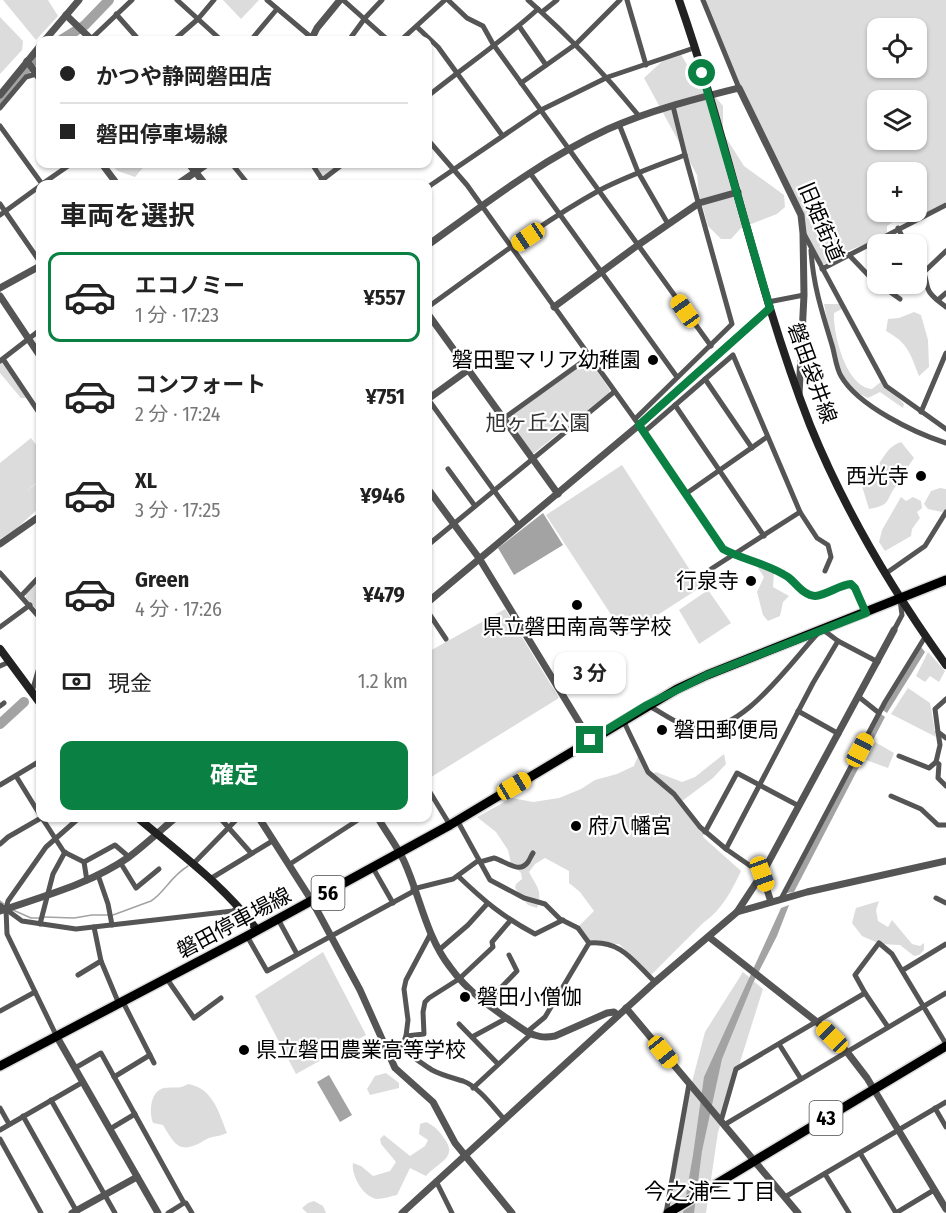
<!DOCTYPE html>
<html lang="ja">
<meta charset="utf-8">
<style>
body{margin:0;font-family:"Fira Sans Condensed","Noto Sans JP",sans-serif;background:#f6f6f6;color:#222;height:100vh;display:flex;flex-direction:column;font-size:22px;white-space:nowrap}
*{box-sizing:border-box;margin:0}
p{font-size:20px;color:#767676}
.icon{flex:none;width:33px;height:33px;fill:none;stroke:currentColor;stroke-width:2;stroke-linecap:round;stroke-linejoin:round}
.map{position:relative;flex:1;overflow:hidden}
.side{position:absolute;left:36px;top:180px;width:396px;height:642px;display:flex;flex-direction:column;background:#fff;border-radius:12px;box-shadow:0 2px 4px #0004}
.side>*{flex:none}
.guide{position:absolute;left:36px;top:36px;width:396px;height:132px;border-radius:12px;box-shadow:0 2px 4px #0004;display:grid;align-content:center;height:132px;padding:0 24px;background:#fff}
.fabs{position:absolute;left:867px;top:18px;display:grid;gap:12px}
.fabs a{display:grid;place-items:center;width:60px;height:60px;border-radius:12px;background:#fff;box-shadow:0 2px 4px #0004;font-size:30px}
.end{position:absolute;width:27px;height:27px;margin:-14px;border:8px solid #0b8043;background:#fff;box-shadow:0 0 0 3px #fff}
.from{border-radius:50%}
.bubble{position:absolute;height:42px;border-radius:12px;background:#fff;box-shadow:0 2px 4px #0004;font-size:20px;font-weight:700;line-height:42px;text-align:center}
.car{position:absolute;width:18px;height:36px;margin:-18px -9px;border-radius:8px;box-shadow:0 0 4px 2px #0007;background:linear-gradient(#f5c518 24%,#345 0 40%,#f5c518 0 76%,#345 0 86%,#f5c518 0)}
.guide b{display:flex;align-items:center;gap:21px;height:57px;font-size:22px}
.guide b+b{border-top:2px solid #e0e0e0}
.guide i{width:15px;height:15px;background:#222}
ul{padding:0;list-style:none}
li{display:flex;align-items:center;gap:18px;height:90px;margin:0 12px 9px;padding:0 12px;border:3px solid transparent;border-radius:12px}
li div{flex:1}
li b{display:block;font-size:22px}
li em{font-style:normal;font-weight:700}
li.on{border-color:#0b8043}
li>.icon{width:54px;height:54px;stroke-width:1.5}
h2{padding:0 24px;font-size:27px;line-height:72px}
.pay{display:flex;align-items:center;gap:15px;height:66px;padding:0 24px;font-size:22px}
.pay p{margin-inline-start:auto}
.cta{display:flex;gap:12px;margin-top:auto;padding:12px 24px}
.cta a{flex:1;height:69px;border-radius:12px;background:#0b8043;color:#fff;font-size:24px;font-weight:700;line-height:69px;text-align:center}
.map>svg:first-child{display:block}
.green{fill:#dcdcdc;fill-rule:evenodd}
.water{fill:#a3a3a3}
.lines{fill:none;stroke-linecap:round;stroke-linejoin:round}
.stream{stroke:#a3a3a3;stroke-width:1.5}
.river{stroke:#a3a3a3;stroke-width:10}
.primary-casing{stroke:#dbdbdb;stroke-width:12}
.minor{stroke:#555;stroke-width:5}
.tertiary{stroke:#555;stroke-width:7}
.secondary{stroke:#222;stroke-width:8}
.primary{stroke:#000;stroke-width:9}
.route{stroke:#0b8043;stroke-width:8}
.poi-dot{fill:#000;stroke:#fff;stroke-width:2}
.labels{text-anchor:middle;stroke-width:4.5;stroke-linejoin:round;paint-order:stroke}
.shield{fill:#fff;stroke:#4c4c4c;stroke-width:1.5}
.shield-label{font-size:20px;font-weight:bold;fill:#000}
.street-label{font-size:21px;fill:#000;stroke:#fff}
.poi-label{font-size:21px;fill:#000;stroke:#fff;text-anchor:start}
.park-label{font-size:21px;fill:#333;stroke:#fff}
.neighbourhood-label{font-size:22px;fill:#000;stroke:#fff}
</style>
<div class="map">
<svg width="946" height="1213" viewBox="0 0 946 1213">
<rect width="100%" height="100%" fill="#fff"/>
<g class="green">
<polygon points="3,0 48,0 58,16 36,40"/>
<polygon points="223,0 259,0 241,19"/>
<path d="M700 0H946V202L908 223 893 222 887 226V232L880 238 843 253 834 263 823 264 811 250 801 219ZM878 28H916V68H878ZM878 100H916V140H878ZM878 172H916V212H878Z"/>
<polygon points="0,17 23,41 22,50 0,74"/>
<polygon points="678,50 688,66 690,75 695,81 706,85 723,106 723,133 744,166 784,195 785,207 777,214 741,228 731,239 721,239 708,226 699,194 697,175 644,78 669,55"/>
<polygon points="110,164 146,164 135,177 118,171"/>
<polygon points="312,164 343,164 325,178"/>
<path d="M824 304H839L844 308 834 313C833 334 846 387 872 389L882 381 904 404 903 408 880 392 868 398C858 394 848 387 842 378 833 363 828 322 824 304Z"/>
<path d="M914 312 921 315 928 340 929 367 919 376C910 353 908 343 886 331L888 319 899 318Z"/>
<polygon points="3,361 30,398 21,398 0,373 0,362"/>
<polygon points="587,361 590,361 610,390 609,393 534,453 532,453 509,419 510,417"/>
<polygon points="31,438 40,450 40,480 25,492 40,481 40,507 17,528 0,539 0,463"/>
<path d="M901 442 914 458C907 467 903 476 896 486 885 500 892 505 869 509L862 486C865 480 870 476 874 470 884 459 886 447 901 442Z"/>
<polygon points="622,465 701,587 625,636 546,515"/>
<polygon points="940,488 946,489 946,509 942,512 928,509 924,504 931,491"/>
<polygon points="901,497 906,501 913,497 921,501 922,508 917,512 920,518 912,529 911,536 885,551 879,542 882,530"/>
<polygon points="756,565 764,565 774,572 773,587 789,596 783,602 780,616 768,621 763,615 757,592 764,577"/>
<polygon points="40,578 40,613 26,598 26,594"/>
<polygon points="708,590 731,623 699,644 679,610"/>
<polygon points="505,609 559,698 428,779 428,652"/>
<polygon points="928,652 945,671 939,682 930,676 925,682 916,676"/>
<polygon points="908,688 930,703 936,737 891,714"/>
<polygon points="875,742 894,753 888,768 866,760"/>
<path d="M639 753 652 774 656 772 682 782 695 777 724 754 726 764 713 778 682 801 703 831V837L741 871C732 890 722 910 703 923L651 975 619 944 589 943 585 935 575 930 594 911 580 892 569 883V871L545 858 535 864 529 872C537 887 543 891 537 908L528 905 515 888 516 884 522 879 521 873 511 863 508 850 496 832 477 817 512 798 533 802 559 798 581 789 595 780 617 774 634 766Z"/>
<polygon points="879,901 876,910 878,921 888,927 892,920 912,944 920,946 924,943 924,950 919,955 914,956 900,945 880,944 862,936 852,923 856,908"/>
<polygon points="323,952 366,1035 296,1074 255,996"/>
<polygon points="743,972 763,989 718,1132 706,1213 667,1213 673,1155 705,1032"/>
<polygon points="386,1073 399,1083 399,1088 370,1095 367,1089 375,1076"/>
<path d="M188 1084C213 1088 219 1113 227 1133 221 1136 215 1136 209 1138 206 1139 203 1141 200 1143 178 1154 174 1143 163 1125L153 1123C149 1112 150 1091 164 1088 174 1086 178 1090 188 1084Z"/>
<path d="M426 1122C435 1126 439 1131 444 1138 459 1158 438 1162 426 1176L410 1168 397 1195C391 1196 383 1199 377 1199 363 1197 351 1175 353 1163L361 1166 373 1176 390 1171 396 1162 381 1144 380 1139 384 1135 410 1156 425 1146 428 1140 419 1134 420 1124Z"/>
<polygon points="314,1201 323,1206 326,1213 307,1213 302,1208 308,1203"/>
</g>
<g class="water">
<polygon points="543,513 563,545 514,575 498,548"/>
<polygon points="921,647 925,652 887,713 881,709"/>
<polygon points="881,714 885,717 794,892 787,893 786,890"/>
<polygon points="789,905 777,936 753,983 722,1059 702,1151 694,1213 683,1213 693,1155 704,1077 781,908"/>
<polygon points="329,1075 352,1115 340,1122 317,1082"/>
</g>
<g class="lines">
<g class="stream">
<polyline points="0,901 4,904"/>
<polyline points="13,910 31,918 40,918"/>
<path d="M113 915 151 901C165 892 170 877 188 866"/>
<polyline points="44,917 74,918 92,915 108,915"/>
</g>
<g class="river">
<polyline points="61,40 85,25 109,0"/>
<polyline points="0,101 40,53"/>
<polyline points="0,724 24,702"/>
</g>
<defs>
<g id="primary">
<polyline points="0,1066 247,936 450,825 677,689 707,675 946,580"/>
<polyline points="668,1213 946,1046"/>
</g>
</defs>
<use href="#primary" class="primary-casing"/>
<g class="minor">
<polyline points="214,0 198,19 221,40"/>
<polyline points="267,0 312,38"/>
<polyline points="343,0 388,40"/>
<polyline points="448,0 467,18 483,26 493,44 711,346"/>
<path d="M528 0C569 36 605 74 639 116"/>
<polyline points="627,0 646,65"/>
<polyline points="703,0 739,88"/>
<polyline points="542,12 557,0"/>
<polyline points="116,14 139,40"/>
<polyline points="519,26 546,65"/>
<polyline points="417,27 438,47 502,135"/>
<polyline points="91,39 132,0"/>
<polyline points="174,40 198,19 177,0"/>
<polyline points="251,40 277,9"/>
<polyline points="349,40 365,18 382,0"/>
<polyline points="401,40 445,0"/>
<polyline points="521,83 576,44 620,0"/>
<path d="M428 96C464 67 504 40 538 9"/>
<polyline points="0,108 26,77 36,74"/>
<polyline points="619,124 638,172 668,224"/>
<polyline points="0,126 42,184"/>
<path d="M428 140 467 185 639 425 723 549C743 560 767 563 788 577 796 583 804 596 815 596 827 595 839 585 851 584L855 588 866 613"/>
<polyline points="232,164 248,184"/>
<polyline points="312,164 325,184"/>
<polyline points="530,173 677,377"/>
<polyline points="42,184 71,164"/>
<polyline points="317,184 343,164"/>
<polyline points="428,187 541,110 608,77 694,48"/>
<polyline points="0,204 40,262"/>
<polyline points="0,215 40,186"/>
<polyline points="898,228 906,244"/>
<polyline points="804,234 886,386 946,429"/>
<path d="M811 250C813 285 822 312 832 345 835 355 836 368 841 376 858 406 915 433 946 443"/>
<polyline points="849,255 872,279 878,276"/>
<path d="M916 262C927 275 924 275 928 289 931 297 940 302 946 307"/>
<polyline points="822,269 946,205"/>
<polyline points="924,272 946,251"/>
<polyline points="872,279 900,299"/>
<polyline points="938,300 946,293"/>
<polyline points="768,302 804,295"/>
<path d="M428 307C483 268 540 223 600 190 627 176 656 166 685 155"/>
<polyline points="3,359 40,414"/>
<polyline points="0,361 40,330"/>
<polyline points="705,379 752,448"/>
<polyline points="428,399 519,525"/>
<polyline points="675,405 764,536"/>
<polyline points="921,412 946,353"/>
<polyline points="503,419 589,357"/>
<polyline points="635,419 732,324 685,155 673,106"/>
<polyline points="644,432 733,355 800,512 711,569"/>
<polyline points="448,469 475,506"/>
<polyline points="687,493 767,437"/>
<polyline points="800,512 817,538 828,545 831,557 825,571"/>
<polyline points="428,545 614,392"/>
<polyline points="0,573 40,618"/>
<polyline points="885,574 925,546 946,512"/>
<polyline points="21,596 40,576"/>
<polyline points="428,612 446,639"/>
<polyline points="0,627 30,605"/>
<polyline points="894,630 902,615 900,600"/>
<polyline points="0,666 9,662"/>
<polyline points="32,692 40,664"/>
<polyline points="859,697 879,713"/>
<polyline points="946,699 935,709 938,732 946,738"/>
<polyline points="0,706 4,703"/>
<path d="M649 706C663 713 679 726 695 728 742 737 793 658 822 629L838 641 878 662"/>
<polyline points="798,711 839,734"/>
<polyline points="623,720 648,772 674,794 700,827 726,849 762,874"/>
<polyline points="938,732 940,745 936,762 939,764 938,778 946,786"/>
<polyline points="899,756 929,768 936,762"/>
<polyline points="16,776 40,815"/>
<polyline points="0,785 40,761"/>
<polyline points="428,789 450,825"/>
<polyline points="891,796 921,809 938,825 946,825"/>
<polyline points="42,818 64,852 84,862 87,881"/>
<polyline points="220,818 251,853"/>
<polyline points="457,820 490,880 524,898 545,904 560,919 578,928 589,943 545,1017 527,1032"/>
<polyline points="705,832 737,773 799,806"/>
<polyline points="0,844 8,837 41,818"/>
<polyline points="726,849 813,683 838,641"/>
<polyline points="84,862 115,845 129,857"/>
<polyline points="120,862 136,888 159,869"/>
<path d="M480 862 494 858C504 860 519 875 528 862 530 859 531 856 533 853"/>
<polyline points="193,864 238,818"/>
<polyline points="290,864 361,818"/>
<polyline points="373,868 393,903"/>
<polyline points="98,875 108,904 112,925"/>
<path d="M458 876C484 901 503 917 535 934L563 920"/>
<polyline points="210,879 274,840"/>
<polyline points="413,889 453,879 479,860"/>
<polyline points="936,898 946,903"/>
<polyline points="781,899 885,702 925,637"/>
<polyline points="0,905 22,921 76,929 233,911 239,906"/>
<polyline points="278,919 297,954"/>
<polyline points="40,924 53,874 65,852"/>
<polyline points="94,927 101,961 119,1004"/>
<polyline points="247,936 267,971 414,891"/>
<path d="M589 943C621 940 633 961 655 982"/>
<polyline points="439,950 468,925 487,904"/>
<polyline points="903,970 946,944"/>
<polyline points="78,975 101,961"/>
<polyline points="167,979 194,1018 221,998"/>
<polyline points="123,1002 154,1063"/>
<polyline points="486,1003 517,971 509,955"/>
<polyline points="0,1011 35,992"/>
<polyline points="459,1024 498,1064"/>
<polyline points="888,1027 865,993 855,975 879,943 892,954 946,1044"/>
<polyline points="406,1036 424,1034 423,1012 425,1002 429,998 459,979 493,947 492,942 510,921"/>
<polyline points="57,1037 7,934 6,909 8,901 46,847 79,818"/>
<polyline points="472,1037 507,1018"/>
<polyline points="779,1044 801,1079"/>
<path d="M392 1046C407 1051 419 1062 432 1070 441 1075 453 1078 463 1081 479 1087 493 1107 504 1119"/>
<polyline points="401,1049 406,1036 408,1020 404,989 406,980 431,933"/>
<polyline points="75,1068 101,1053 184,1203 168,1213"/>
<polyline points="114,1077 150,1055"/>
<polyline points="473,1088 531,1034"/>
<polyline points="51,1100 115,1213"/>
<polyline points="0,1108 9,1124"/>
<polyline points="935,1108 946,1127"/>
<polyline points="23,1116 77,1212"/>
<polyline points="721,1121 736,1069 865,993"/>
<polyline points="724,1125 946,993"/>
<polyline points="110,1129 135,1114"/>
<polyline points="0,1130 83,1082"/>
<polyline points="0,1139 41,1213"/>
<polyline points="860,1153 896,1213"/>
<polyline points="825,1174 849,1213"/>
<polyline points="436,1181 452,1213"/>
<polyline points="785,1197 946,1102"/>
<polyline points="184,1203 186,1203 192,1213"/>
<polyline points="666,1213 689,1084"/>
<polyline points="896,1213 934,1190"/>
</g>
<g class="tertiary">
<polyline points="66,15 92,40"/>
<polyline points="45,40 79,0"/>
<polyline points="311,40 317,28 340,0"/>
<polyline points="27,61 40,79"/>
<polyline points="0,95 40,46"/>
<polyline points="102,164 117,184"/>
<polyline points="189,164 205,184"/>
<polyline points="178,184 207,164"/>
<path d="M428 245C486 203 543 159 608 129 650 110 695 99 739 88L801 215 803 233 804 295 799 395"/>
<polyline points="0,288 40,266"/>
<polyline points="0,296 40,356"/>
<polyline points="554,307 638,245 699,203 738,192"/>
<polyline points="428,314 558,494"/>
<polyline points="428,399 468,370"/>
<polyline points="428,489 479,558 590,740"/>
<polyline points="0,544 40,516"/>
<polyline points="428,602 639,425 770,308"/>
<polyline points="259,818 312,901 360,990 395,1068 433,1102 455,1143 512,1213"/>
<path d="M378 818C386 832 397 846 404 861 420 896 426 936 450 967 470 995 499 1013 527 1032 537 1037 544 1038 555 1036L607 1013 614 1012 618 1015"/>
<polyline points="762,874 771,902"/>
<path d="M0 911C44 896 90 884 129 857 145 845 160 831 175 818"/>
<polyline points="737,912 807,892 946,861"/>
<polyline points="709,937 817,1022 847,1052 867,1078 946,1209"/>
<polyline points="626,1008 798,1213"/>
<polyline points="57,1037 158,1213"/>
<polyline points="72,1213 137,1177"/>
<polyline points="402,1213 655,982 737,912 762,874 894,630"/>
</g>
<g class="secondary">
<path d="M679 0C728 140 756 287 810 425 845 511 892 590 946 665"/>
<polyline points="0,649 40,703"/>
<path d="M138 818C179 853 225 886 257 930"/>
</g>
<use href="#primary" class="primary"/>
</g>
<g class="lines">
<path class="route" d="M590 740 647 705 707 675 866 613 855 588 851 584C839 585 827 595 815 596 804 596 796 583 788 577 767 563 743 560 723 549L639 425 770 308 702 73"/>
</g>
<g class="poi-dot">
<circle cx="653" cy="360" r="6"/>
<circle cx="921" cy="476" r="6"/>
<circle cx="751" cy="581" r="6"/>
<circle cx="577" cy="605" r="6"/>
<circle cx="662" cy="730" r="6"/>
<circle cx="576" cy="826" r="6"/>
<circle cx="465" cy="997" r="6"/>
<circle cx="244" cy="1050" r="6"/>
</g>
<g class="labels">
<g class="shield">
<rect x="311.5" y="876" width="33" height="34" rx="4.5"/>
<rect x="809.5" y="1101" width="33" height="34" rx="4.5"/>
</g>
<g class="shield-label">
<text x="328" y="900">56</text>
<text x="826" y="1125">43</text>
</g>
<g class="street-label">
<text transform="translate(821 222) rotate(67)" y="7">旧姫街道</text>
<text transform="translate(812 373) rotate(70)" y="7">磐田袋井線</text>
<text transform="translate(234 923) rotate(-28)" y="7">磐田停車場線</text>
</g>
<g class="poi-label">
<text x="641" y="367" text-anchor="end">磐田聖マリア幼稚園</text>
<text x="909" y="483" text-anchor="end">西光寺</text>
<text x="739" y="588" text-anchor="end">行泉寺</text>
<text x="577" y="634" text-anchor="middle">県立磐田南高等学校</text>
<text x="674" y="737">磐田郵便局</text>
<text x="588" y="833">府八幡宮</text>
<text x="477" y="1004">磐田小僧伽</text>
<text x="256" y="1057">県立磐田農業高等学校</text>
</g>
<g class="park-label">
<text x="538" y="430">旭ヶ丘公園</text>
</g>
<g class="neighbourhood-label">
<text x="710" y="1199">今之浦三丁目</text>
</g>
</g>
</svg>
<div class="fabs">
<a><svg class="icon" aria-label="locate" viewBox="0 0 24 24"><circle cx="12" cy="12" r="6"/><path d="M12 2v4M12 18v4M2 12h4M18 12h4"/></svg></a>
<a><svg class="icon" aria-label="layers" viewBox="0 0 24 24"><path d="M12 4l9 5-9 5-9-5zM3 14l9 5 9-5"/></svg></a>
<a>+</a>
<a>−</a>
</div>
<i class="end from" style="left:702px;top:73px"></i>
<i class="end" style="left:590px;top:740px"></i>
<div class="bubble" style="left:554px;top:652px;width:72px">3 分</div>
<i class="car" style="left:528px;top:237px;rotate:236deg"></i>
<i class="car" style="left:685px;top:311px;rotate:325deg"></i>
<i class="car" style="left:860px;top:750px;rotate:28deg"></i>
<i class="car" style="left:514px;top:786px;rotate:59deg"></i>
<i class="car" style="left:762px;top:874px;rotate:160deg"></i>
<i class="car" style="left:832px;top:1037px;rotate:315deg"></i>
<i class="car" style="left:663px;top:1052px;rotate:141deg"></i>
<div class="guide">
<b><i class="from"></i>かつや静岡磐田店</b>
<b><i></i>磐田停車場線</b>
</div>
<section class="side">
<h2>車両を選択</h2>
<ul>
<li class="on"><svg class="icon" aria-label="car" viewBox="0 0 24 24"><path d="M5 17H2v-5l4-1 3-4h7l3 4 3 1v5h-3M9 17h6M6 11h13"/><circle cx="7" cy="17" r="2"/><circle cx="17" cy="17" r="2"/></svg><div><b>エコノミー</b><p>1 分 · 17:23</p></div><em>¥557</em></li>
<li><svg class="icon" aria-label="car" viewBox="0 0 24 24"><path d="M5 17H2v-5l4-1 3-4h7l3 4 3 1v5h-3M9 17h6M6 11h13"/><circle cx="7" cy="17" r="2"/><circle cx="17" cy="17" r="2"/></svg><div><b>コンフォート</b><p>2 分 · 17:24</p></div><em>¥751</em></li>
<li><svg class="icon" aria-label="car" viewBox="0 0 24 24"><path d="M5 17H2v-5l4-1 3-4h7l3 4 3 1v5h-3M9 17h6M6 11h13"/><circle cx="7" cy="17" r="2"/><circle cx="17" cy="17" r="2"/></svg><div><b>XL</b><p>3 分 · 17:25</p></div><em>¥946</em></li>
<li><svg class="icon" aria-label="car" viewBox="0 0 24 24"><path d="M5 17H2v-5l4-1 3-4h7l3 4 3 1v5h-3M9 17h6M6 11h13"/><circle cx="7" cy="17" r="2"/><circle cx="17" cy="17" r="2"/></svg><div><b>Green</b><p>4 分 · 17:26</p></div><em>¥479</em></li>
</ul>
<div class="pay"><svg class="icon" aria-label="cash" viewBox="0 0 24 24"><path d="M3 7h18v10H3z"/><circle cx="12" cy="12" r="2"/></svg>現金<p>1.2 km</p></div>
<div class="cta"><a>確定</a></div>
</section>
</div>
